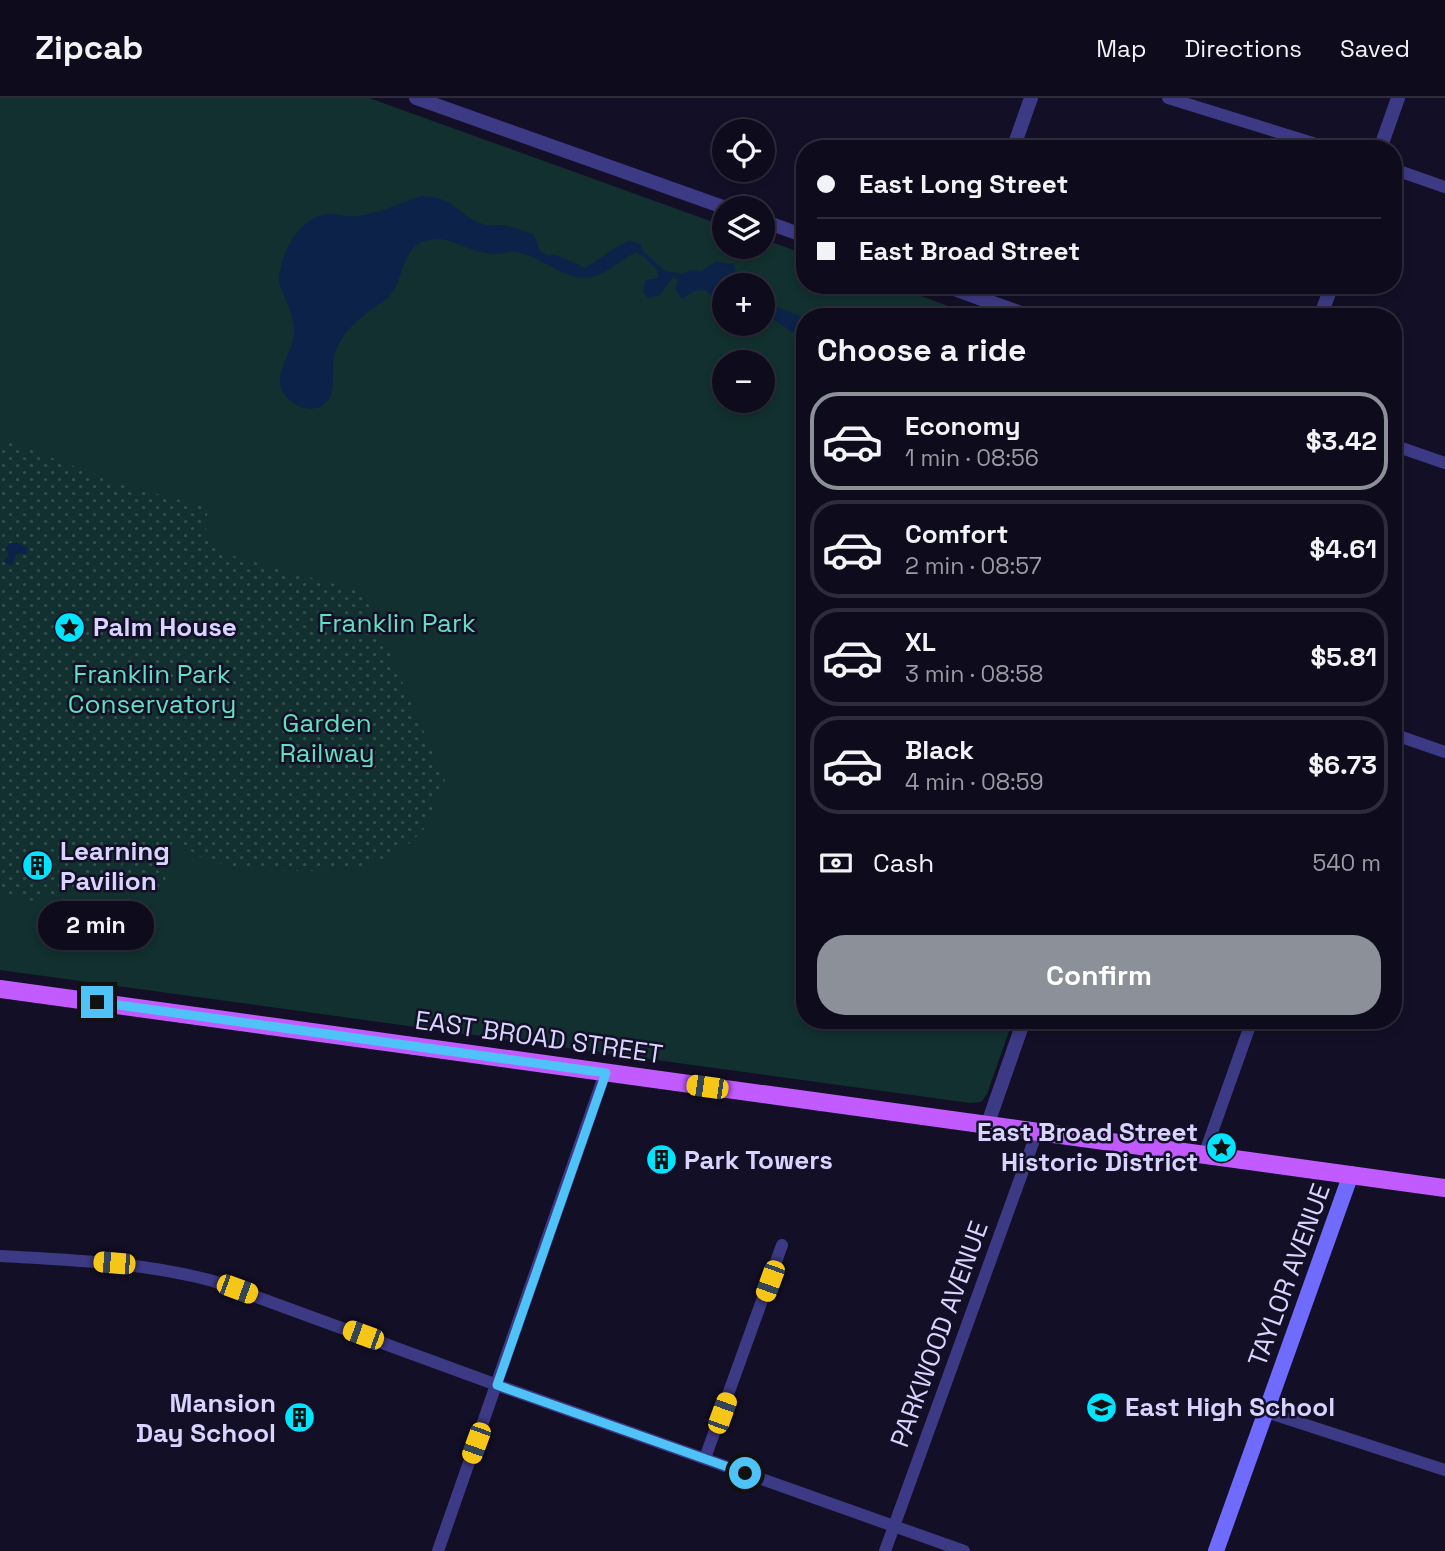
<!DOCTYPE html>
<meta charset="utf-8">
<style>
body{margin:0;font-family:"Space Grotesk",sans-serif;background:#1c1929;color:#f1f3f6;height:100vh;display:flex;flex-direction:column;font-size:26px;white-space:nowrap}
*{box-sizing:border-box;margin:0}
p{font-size:23px;color:#9b9ba3}
.icon{flex:none;width:38px;height:38px;fill:none;stroke:currentColor;stroke-width:2;stroke-linecap:round;stroke-linejoin:round}
.map{position:relative;flex:1;overflow:hidden}
.sheet{position:absolute;left:796px;top:210px;width:606px;height:721px;display:flex;flex-direction:column;background:#0e0b1c;border-radius:28px;box-shadow:0 4px 10px #0003,0 0 0 2px #2e2b3b}
.sheet>*{flex:none}
.banner{position:absolute;left:796px;top:42px;width:606px;height:154px;border-radius:28px;box-shadow:0 4px 10px #0003,0 0 0 2px #2e2b3b;display:grid;align-content:center;height:154px;padding:0 21px;background:#0e0b1c}
.tools{position:absolute;left:712px;top:21px;display:grid;gap:14px}
.tools a{display:grid;place-items:center;width:63px;height:63px;border-radius:50%;background:#0e0b1c;box-shadow:0 4px 10px #0003,0 0 0 2px #2e2b3b;font-size:35px}
.end{position:absolute;width:32px;height:32px;margin:-16px;border:9px solid #4fc3f7;background:#111;box-shadow:0 0 0 4px #111}
.from{border-radius:50%}
.bubble{position:absolute;height:49px;border-radius:24px;background:#0e0b1c;box-shadow:0 4px 10px #0003,0 0 0 2px #2e2b3b;font-size:23px;font-weight:700;line-height:49px;text-align:center}
.car{position:absolute;width:21px;height:42px;margin:-21px -10px;border-radius:9px;box-shadow:0 0 5px 2px #0007;background:linear-gradient(#f5c518 24%,#345 0 40%,#f5c518 0 76%,#345 0 86%,#f5c518 0)}
.banner b{display:flex;align-items:center;gap:24px;height:66px;font-size:26px}
.banner b+b{border-top:2px solid #2e2b3b}
.banner i{width:18px;height:18px;background:#f1f3f6}
ul{padding:0;list-style:none}
li{display:flex;align-items:center;gap:21px;height:98px;margin:0 14px 10px;padding:0 7px;border:4px solid #2e2b3b;border-radius:28px}
li div{flex:1}
li b{display:block;font-size:26px}
li em{font-style:normal;font-weight:700}
li.active{border-color:#8c9099}
li>.icon{width:63px;height:63px;stroke-width:1.5}
h2{padding:0 21px;font-size:32px;line-height:84px}
.pay{display:flex;align-items:center;gap:18px;height:77px;padding:0 21px;font-size:26px}
.pay p{margin-inline-start:auto}
.primary-button{display:flex;gap:14px;margin-top:auto;padding:14px 21px}
.primary-button a{flex:1;height:80px;border-radius:28px;background:#8c9099;color:#fff;font-size:28px;font-weight:700;line-height:80px;text-align:center}
header{display:flex;align-items:center;gap:42px;box-sizing:border-box;height:98px;padding:0 35px;background:#0e0b1c;border-bottom:2px solid #2e2b3b}
header strong{font-size:33px}
nav{display:flex;gap:38px;margin-inline-start:auto;font-size:24px}
.map>svg:first-child{display:block}
.park{fill:#12302f;fill-rule:evenodd}
.garden{fill:url(#garden-dots)}
.water{fill:#0c2248}
.lines{fill:none;stroke-linecap:round;stroke-linejoin:round}
.minor{stroke:#3d3a85;stroke-width:12}
.tertiary{stroke:#3d3a85;stroke-width:14}
.secondary{stroke:#6f6bff;stroke-width:16}
.primary{stroke:#c25bff;stroke-width:18}
.route{stroke:#4fc3f7;stroke-width:9}
.labels{text-anchor:middle;stroke-width:5;stroke-linejoin:round;paint-order:stroke}
.park-label{font-size:26px;fill:#5fe0c0;stroke:#130f26}
.poi-label{font-size:26px;font-weight:bold;fill:#d9d4ff;stroke:#130f26;text-anchor:start}
.street-label{font-size:26px;fill:#d9d4ff;stroke:#130f26}
</style>
<header>
<strong>Zipcab</strong>
<nav><a>Map</a><a>Directions</a><a>Saved</a></nav>
</header>
<div class="map">
<svg width="1445" height="1453" viewBox="0 0 1445 1453">
<defs>
<pattern id="garden-dots" width="8" height="8" patternUnits="userSpaceOnUse" patternTransform="scale(1.75)"><rect width="8" height="8" fill="#12302f"/><path d="M2 2h.1M6 6h.1" fill="none" stroke="#344d4e" stroke-width="1.8" stroke-linecap="round"/></pattern>
</defs>
<rect width="100%" height="100%" fill="#130f26"/>
<path class="park" d="M0 0H369L724 128V149H763V141L805 156V187H891L978 219H805V922H1013L987 996 981 1004 970 1005 0 872ZM724 187H763V226H724ZM724 264H763V303H724Z"/>
<g class="garden">
<path d="M0 340 124 387 209 410 204 428 219 454 363 494 445 682 425 730 411 744 393 756 366 768 317 773 248 772 206 762 173 744 159 761 133 742 114 787C84 785 59 799 29 803L28 799 0 800Z"/>
<path d="M141 757C151 762 156 772 166 780L158 791 131 783 127 770 133 762Z"/>
</g>
<g class="water">
<path d="M421 98C458 99 459 120 486 127 491 128 497 127 502 127 513 129 524 133 534 137L540 153 548 157H557L585 170C594 165 623 143 630 143 630 143 640 146 641 146V151L665 173 682 176 690 172 701 173 715 164 734 166 736 177 712 200 706 192 694 193 682 201 675 191 678 181 673 179 660 197 648 200 643 194 645 182 658 180 657 172 644 159 636 154C623 161 609 173 595 178 567 187 543 158 516 154 509 153 502 156 495 156 489 156 480 154 474 152 458 147 447 138 429 142 402 147 405 176 392 195 388 201 382 204 376 208 357 222 343 233 335 255 330 270 337 289 328 302 315 320 287 307 281 290 275 272 293 254 294 235 295 218 284 200 279 184 279 158 297 121 326 116 336 115 348 120 358 118 380 115 401 105 421 98Z"/>
<polygon points="763,191 774,208 805,220 805,233 792,234 763,215"/>
<polygon points="10,445 18,445 28,450 27,455 16,456 12,468 4,463 9,457 6,450"/>
</g>
<g class="lines">
<g class="minor">
<polyline points="1168,0 1332,51"/>
<polyline points="1393,71 1445,89"/>
<polyline points="1393,347 1445,365"/>
<polyline points="1393,636 1445,654"/>
<polyline points="1204,1057 1252,922"/>
<path d="M0 1158C72 1162 142 1164 213 1183L497 1287 964 1453"/>
<polyline points="1266,1314 1445,1372"/>
<polyline points="705,1360 782,1147"/>
<polyline points="438,1453 605,975"/>
<polyline points="885,1453 1037,1034"/>
</g>
<g class="tertiary">
<polyline points="416,0 726,110"/>
<polyline points="1013,51 1031,0"/>
<polyline points="1380,51 1398,0"/>
<polyline points="763,123 805,138"/>
<polyline points="943,187 1032,219"/>
<polyline points="1320,219 1332,187"/>
<polyline points="987,1028 1024,922"/>
</g>
<polyline class="secondary" points="1216,1453 1351,1076"/>
<polyline class="primary" points="0,891 1445,1090"/>
</g>
<g class="lines">
<polyline class="route" points="97,904 606,975 497,1287 745,1375"/>
</g>
<defs>
<symbol id="sight-disc" viewBox="-11 -11 22 22"><circle r="9.5" fill="#00e5ff" stroke="#130f26"/><path d="M0-6L1.8-2.2L6-1.7L2.9 1.2L3.7 5.4L0 3.3L-3.7 5.4L-2.9 1.2L-6-1.7L-1.8-2.2Z" fill="#111"/></symbol>
<symbol id="building-disc" viewBox="-11 -11 22 22"><circle r="9.5" fill="#00e5ff" stroke="#130f26"/><path d="M-4-6H4V6H1V3H-1V6H-4ZM-2.5-4.3h1.7v1.8h-1.7ZM.8-4.3h1.7v1.8H.8ZM-2.5-1h1.7V.8h-1.7ZM.8-1h1.7V.8H.8Z" fill="#111"/></symbol>
<symbol id="school-disc" viewBox="-11 -11 22 22"><circle r="9.5" fill="#00e5ff" stroke="#130f26"/><path d="M0-5L7-2L0 1L-7-2ZM-4 1L0 2.5L4 1V4Q0 6-4 4Z" fill="#111"/></symbol>
</defs>
<g fill-rule="evenodd">
<use href="#sight-disc" x="52" y="512" width="35" height="35"/>
<use href="#building-disc" x="20" y="750" width="35" height="35"/>
<use href="#sight-disc" x="1204" y="1032" width="35" height="35"/>
<use href="#building-disc" x="644" y="1044" width="35" height="35"/>
<use href="#school-disc" x="1084" y="1292" width="35" height="35"/>
<use href="#building-disc" x="282" y="1302" width="35" height="35"/>
</g>
<g class="labels">
<g class="park-label">
<text x="397" y="534">Franklin Park</text>
<text x="152" y="585">Franklin Park<tspan x="152" dy="30">Conservatory</tspan></text>
<text x="327" y="634">Garden<tspan x="327" dy="30">Railway</tspan></text>
</g>
<g class="poi-label">
<text x="93" y="538">Palm House</text>
<text x="60" y="762">Learning<tspan x="60" dy="30">Pavilion</tspan></text>
<text x="1198" y="1043" text-anchor="end">East Broad Street<tspan x="1198" dy="30">Historic District</tspan></text>
<text x="684" y="1071">Park Towers</text>
<text x="276" y="1314" text-anchor="end">Mansion<tspan x="276" dy="30">Day School</tspan></text>
<text x="1125" y="1318">East High School</text>
</g>
<g class="street-label">
<text transform="translate(539 939) rotate(8)" y="9">EAST BROAD STREET</text>
<text transform="translate(1289 1177) rotate(-70)" y="9">TAYLOR AVENUE</text>
<text transform="translate(939 1236) rotate(-70)" y="9">PARKWOOD AVENUE</text>
</g>
</g>
</svg>
<div class="tools">
<a><svg class="icon" aria-label="locate" viewBox="0 0 24 24"><circle cx="12" cy="12" r="6"/><path d="M12 2v4M12 18v4M2 12h4M18 12h4"/></svg></a>
<a><svg class="icon" aria-label="layers" viewBox="0 0 24 24"><path d="M12 4l9 5-9 5-9-5zM3 14l9 5 9-5"/></svg></a>
<a>+</a>
<a>−</a>
</div>
<i class="end from" style="left:745px;top:1375px"></i>
<i class="end" style="left:97px;top:904px"></i>
<div class="bubble" style="left:38px;top:803px;width:116px">2 min</div>
<i class="car" style="left:707px;top:989px;rotate:278deg"></i>
<i class="car" style="left:114px;top:1165px;rotate:275deg"></i>
<i class="car" style="left:770px;top:1183px;rotate:200deg"></i>
<i class="car" style="left:237px;top:1191px;rotate:110deg"></i>
<i class="car" style="left:363px;top:1237px;rotate:290deg"></i>
<i class="car" style="left:722px;top:1315px;rotate:20deg"></i>
<i class="car" style="left:476px;top:1345px;rotate:200deg"></i>
<div class="banner">
<b><i class="from"></i>East Long Street</b>
<b><i></i>East Broad Street</b>
</div>
<section class="sheet">
<h2>Choose a ride</h2>
<ul>
<li class="active"><svg class="icon" aria-label="car" viewBox="0 0 24 24"><path d="M5 17H2v-5l4-1 3-4h7l3 4 3 1v5h-3M9 17h6M6 11h13"/><circle cx="7" cy="17" r="2"/><circle cx="17" cy="17" r="2"/></svg><div><b>Economy</b><p>1 min · 08:56</p></div><em>$3.42</em></li>
<li><svg class="icon" aria-label="car" viewBox="0 0 24 24"><path d="M5 17H2v-5l4-1 3-4h7l3 4 3 1v5h-3M9 17h6M6 11h13"/><circle cx="7" cy="17" r="2"/><circle cx="17" cy="17" r="2"/></svg><div><b>Comfort</b><p>2 min · 08:57</p></div><em>$4.61</em></li>
<li><svg class="icon" aria-label="car" viewBox="0 0 24 24"><path d="M5 17H2v-5l4-1 3-4h7l3 4 3 1v5h-3M9 17h6M6 11h13"/><circle cx="7" cy="17" r="2"/><circle cx="17" cy="17" r="2"/></svg><div><b>XL</b><p>3 min · 08:58</p></div><em>$5.81</em></li>
<li><svg class="icon" aria-label="car" viewBox="0 0 24 24"><path d="M5 17H2v-5l4-1 3-4h7l3 4 3 1v5h-3M9 17h6M6 11h13"/><circle cx="7" cy="17" r="2"/><circle cx="17" cy="17" r="2"/></svg><div><b>Black</b><p>4 min · 08:59</p></div><em>$6.73</em></li>
</ul>
<div class="pay"><svg class="icon" aria-label="cash" viewBox="0 0 24 24"><path d="M3 7h18v10H3z"/><circle cx="12" cy="12" r="2"/></svg>Cash<p>540 m</p></div>
<div class="primary-button"><a>Confirm</a></div>
</section>
</div>
